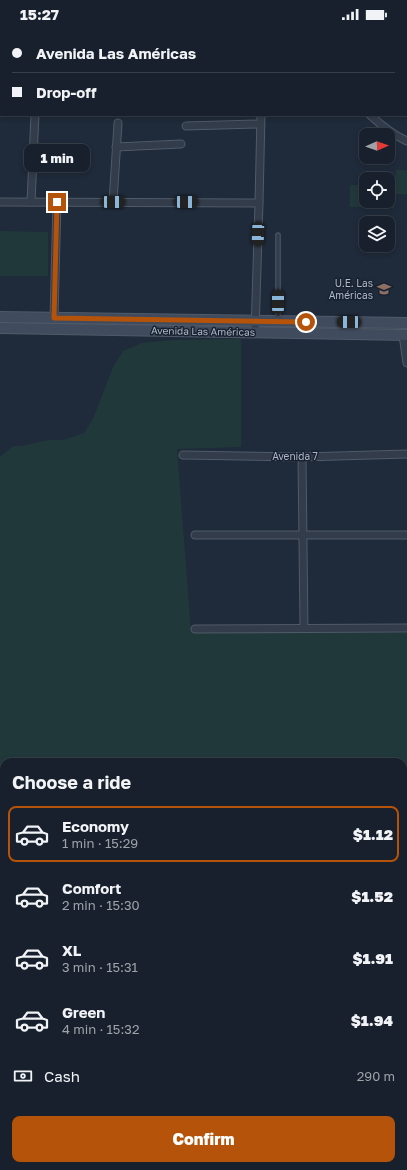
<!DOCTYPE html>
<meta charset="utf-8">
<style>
body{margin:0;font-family:"Golos Text",sans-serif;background:#202834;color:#f1f3f6;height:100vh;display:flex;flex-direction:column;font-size:15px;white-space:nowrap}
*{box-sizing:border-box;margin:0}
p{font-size:13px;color:#9ea3a9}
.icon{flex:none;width:22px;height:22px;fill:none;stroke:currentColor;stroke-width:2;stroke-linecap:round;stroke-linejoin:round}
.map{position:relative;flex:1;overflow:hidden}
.drawer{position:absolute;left:0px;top:730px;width:407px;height:412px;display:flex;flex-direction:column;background:#17202c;border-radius:12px 12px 0 0;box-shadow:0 2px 6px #0003,0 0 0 1px #363e48}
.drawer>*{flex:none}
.banner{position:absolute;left:0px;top:0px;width:407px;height:88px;box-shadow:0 2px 6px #0003,0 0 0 1px #363e48;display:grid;align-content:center;height:88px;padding:0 12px;background:#17202c}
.needle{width:26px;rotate:88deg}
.buttons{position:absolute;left:359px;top:100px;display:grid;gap:8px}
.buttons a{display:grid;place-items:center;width:36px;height:36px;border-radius:8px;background:#17202c;box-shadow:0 2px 6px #0003,0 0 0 1px #363e48;font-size:20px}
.end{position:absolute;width:18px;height:18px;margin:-9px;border:5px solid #b45309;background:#fff;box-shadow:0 0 0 2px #fff}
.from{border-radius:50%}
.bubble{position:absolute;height:28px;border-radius:8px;background:#17202c;box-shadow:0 2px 6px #0003,0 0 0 1px #363e48;font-size:13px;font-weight:800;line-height:28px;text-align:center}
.car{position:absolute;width:12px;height:24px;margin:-12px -6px;border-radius:5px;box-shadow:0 0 3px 1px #0007;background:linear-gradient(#222 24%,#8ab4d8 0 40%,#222 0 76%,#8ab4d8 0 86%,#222 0)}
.banner b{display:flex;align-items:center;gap:14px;height:38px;font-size:15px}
.banner b+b{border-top:1px solid #363e48}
.banner i{width:10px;height:10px;background:#f1f3f6}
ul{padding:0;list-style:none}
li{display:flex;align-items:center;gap:12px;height:56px;margin:0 8px 6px;padding:0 4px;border:2px solid transparent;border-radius:8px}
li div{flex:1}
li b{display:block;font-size:15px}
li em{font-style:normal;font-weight:800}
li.on{border-color:#b45309}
li>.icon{width:36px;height:36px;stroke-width:1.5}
h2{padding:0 12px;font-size:18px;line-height:48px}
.pay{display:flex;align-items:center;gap:10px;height:44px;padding:0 12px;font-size:15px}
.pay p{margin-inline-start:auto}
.primary-button{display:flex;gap:8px;margin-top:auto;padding:8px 12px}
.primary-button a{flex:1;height:46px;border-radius:8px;background:#b45309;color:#fff;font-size:16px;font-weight:800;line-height:46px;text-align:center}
.status{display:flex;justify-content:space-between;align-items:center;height:28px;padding:0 20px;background:#17202c;direction:ltr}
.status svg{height:11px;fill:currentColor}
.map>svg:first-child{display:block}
.green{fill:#21383b}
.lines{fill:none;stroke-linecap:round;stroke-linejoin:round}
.lane-casing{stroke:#505a68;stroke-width:5.5}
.street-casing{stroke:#505a68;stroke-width:9}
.secondary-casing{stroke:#505a68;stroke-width:12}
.lane{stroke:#333c4a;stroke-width:3.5}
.street{stroke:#333c4a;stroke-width:7}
.secondary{stroke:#404b5e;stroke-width:10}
.route{stroke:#b45309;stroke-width:5}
.labels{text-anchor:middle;stroke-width:3;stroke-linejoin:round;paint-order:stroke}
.poi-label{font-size:10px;fill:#adb7c7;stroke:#18212f;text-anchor:end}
.street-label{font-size:10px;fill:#adb7c7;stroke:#18212f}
</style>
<div class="status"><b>15:27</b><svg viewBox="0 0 49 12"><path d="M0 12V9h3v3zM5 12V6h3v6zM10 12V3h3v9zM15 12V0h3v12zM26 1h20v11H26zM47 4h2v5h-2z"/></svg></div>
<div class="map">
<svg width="407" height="1142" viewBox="0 0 407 1142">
<rect width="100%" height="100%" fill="#1f2a3a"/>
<g class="green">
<polygon points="396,142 407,142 407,166 395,166"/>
<polygon points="350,157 366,157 366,173 388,173 388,157 395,157 394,180 350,179"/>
<polygon points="0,203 48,204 48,248 0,248"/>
<polygon points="241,311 241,419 177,421 191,603 407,605 407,822 403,820 403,734 4,734 4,1138 271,1138 272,1142 0,1142 0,429 13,418 22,418 48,412 63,412 84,405 93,391 113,339 123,323 142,315 172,312"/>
<polygon points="407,876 407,1049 403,1045 403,880"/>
</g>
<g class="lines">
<defs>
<polyline id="lane" points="278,207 278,293"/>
<g id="street">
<polyline points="370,1 373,0"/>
<polyline points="0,36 1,36"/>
<polyline points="406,36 407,37"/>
<path d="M370 87C381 97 393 107 407 113"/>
<polyline points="186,98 260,96"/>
<polyline points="116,119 181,116"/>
<polyline points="0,174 259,175"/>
<polyline points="31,174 35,87"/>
<polyline points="113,174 118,95"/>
<polyline points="54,290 57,174"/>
<polyline points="255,304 259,175 261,87"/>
<polyline points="403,307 407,335"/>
<polyline points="183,427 302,429 407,426"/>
<polyline points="302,429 304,600"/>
<polyline points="195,507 407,507"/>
<polyline points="195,601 407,600"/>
<polyline points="403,1072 407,1075"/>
</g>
<g id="secondary">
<polyline points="0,289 407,295"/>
<polyline points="0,300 407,307"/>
</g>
</defs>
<use href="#lane" class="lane-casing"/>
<use href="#street" class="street-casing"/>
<use href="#secondary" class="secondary-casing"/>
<use href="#lane" class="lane"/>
<use href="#street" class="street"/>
<use href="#secondary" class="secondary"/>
</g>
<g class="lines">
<polyline class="route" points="57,174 54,290 306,294"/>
</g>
<defs>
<symbol id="school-bare" viewBox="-9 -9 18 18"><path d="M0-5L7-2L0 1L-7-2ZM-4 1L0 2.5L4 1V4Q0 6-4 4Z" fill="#8d6e63" stroke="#18212f" stroke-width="2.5" paint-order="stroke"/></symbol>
</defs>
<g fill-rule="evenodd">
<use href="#school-bare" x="374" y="251" width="20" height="20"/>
</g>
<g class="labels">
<g class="poi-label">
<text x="373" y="259">U.E. Las<tspan x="373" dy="12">Américas</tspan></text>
</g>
<g class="street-label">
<text transform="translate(203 303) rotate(1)" y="4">Avenida Las Américas</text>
<text x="295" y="432">Avenida 7</text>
</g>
</g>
</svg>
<div class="buttons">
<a><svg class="needle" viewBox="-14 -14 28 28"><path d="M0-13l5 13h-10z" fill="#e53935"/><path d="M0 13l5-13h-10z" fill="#9ea3a9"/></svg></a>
<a><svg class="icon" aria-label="locate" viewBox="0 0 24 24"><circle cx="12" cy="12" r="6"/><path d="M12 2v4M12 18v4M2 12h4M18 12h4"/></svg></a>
<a><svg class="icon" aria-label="layers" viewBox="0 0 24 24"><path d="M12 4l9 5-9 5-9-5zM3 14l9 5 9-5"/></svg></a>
</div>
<i class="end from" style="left:306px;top:294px"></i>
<i class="end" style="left:57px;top:174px"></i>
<div class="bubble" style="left:24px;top:116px;width:66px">1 min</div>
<i class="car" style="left:113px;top:174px;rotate:90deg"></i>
<i class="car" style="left:186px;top:174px;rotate:90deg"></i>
<i class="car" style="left:258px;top:206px;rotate:182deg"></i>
<i class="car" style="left:278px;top:274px;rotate:0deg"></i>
<i class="car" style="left:349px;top:294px;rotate:271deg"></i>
<div class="banner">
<b><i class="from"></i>Avenida Las Américas</b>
<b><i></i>Drop-off</b>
</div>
<section class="drawer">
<h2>Choose a ride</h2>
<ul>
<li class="on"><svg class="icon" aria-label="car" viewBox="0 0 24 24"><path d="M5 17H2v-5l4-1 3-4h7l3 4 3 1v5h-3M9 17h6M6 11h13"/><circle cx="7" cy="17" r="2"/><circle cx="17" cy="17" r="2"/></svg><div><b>Economy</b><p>1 min · 15:29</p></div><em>$1.12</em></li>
<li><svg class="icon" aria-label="car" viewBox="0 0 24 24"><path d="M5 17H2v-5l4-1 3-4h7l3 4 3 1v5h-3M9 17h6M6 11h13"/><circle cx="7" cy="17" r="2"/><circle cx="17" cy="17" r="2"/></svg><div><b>Comfort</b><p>2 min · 15:30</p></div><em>$1.52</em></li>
<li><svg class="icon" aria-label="car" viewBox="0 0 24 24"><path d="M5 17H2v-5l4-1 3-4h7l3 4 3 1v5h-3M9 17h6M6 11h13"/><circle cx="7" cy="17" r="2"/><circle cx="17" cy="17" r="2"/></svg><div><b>XL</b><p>3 min · 15:31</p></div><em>$1.91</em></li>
<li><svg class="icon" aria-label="car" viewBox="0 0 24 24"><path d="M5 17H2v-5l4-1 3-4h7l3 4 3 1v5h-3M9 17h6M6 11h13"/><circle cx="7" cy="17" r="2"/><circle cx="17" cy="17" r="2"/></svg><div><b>Green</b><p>4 min · 15:32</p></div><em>$1.94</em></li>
</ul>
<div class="pay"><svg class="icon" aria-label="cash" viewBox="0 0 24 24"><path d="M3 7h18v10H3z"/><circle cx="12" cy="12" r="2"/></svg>Cash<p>290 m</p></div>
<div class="primary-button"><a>Confirm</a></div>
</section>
</div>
